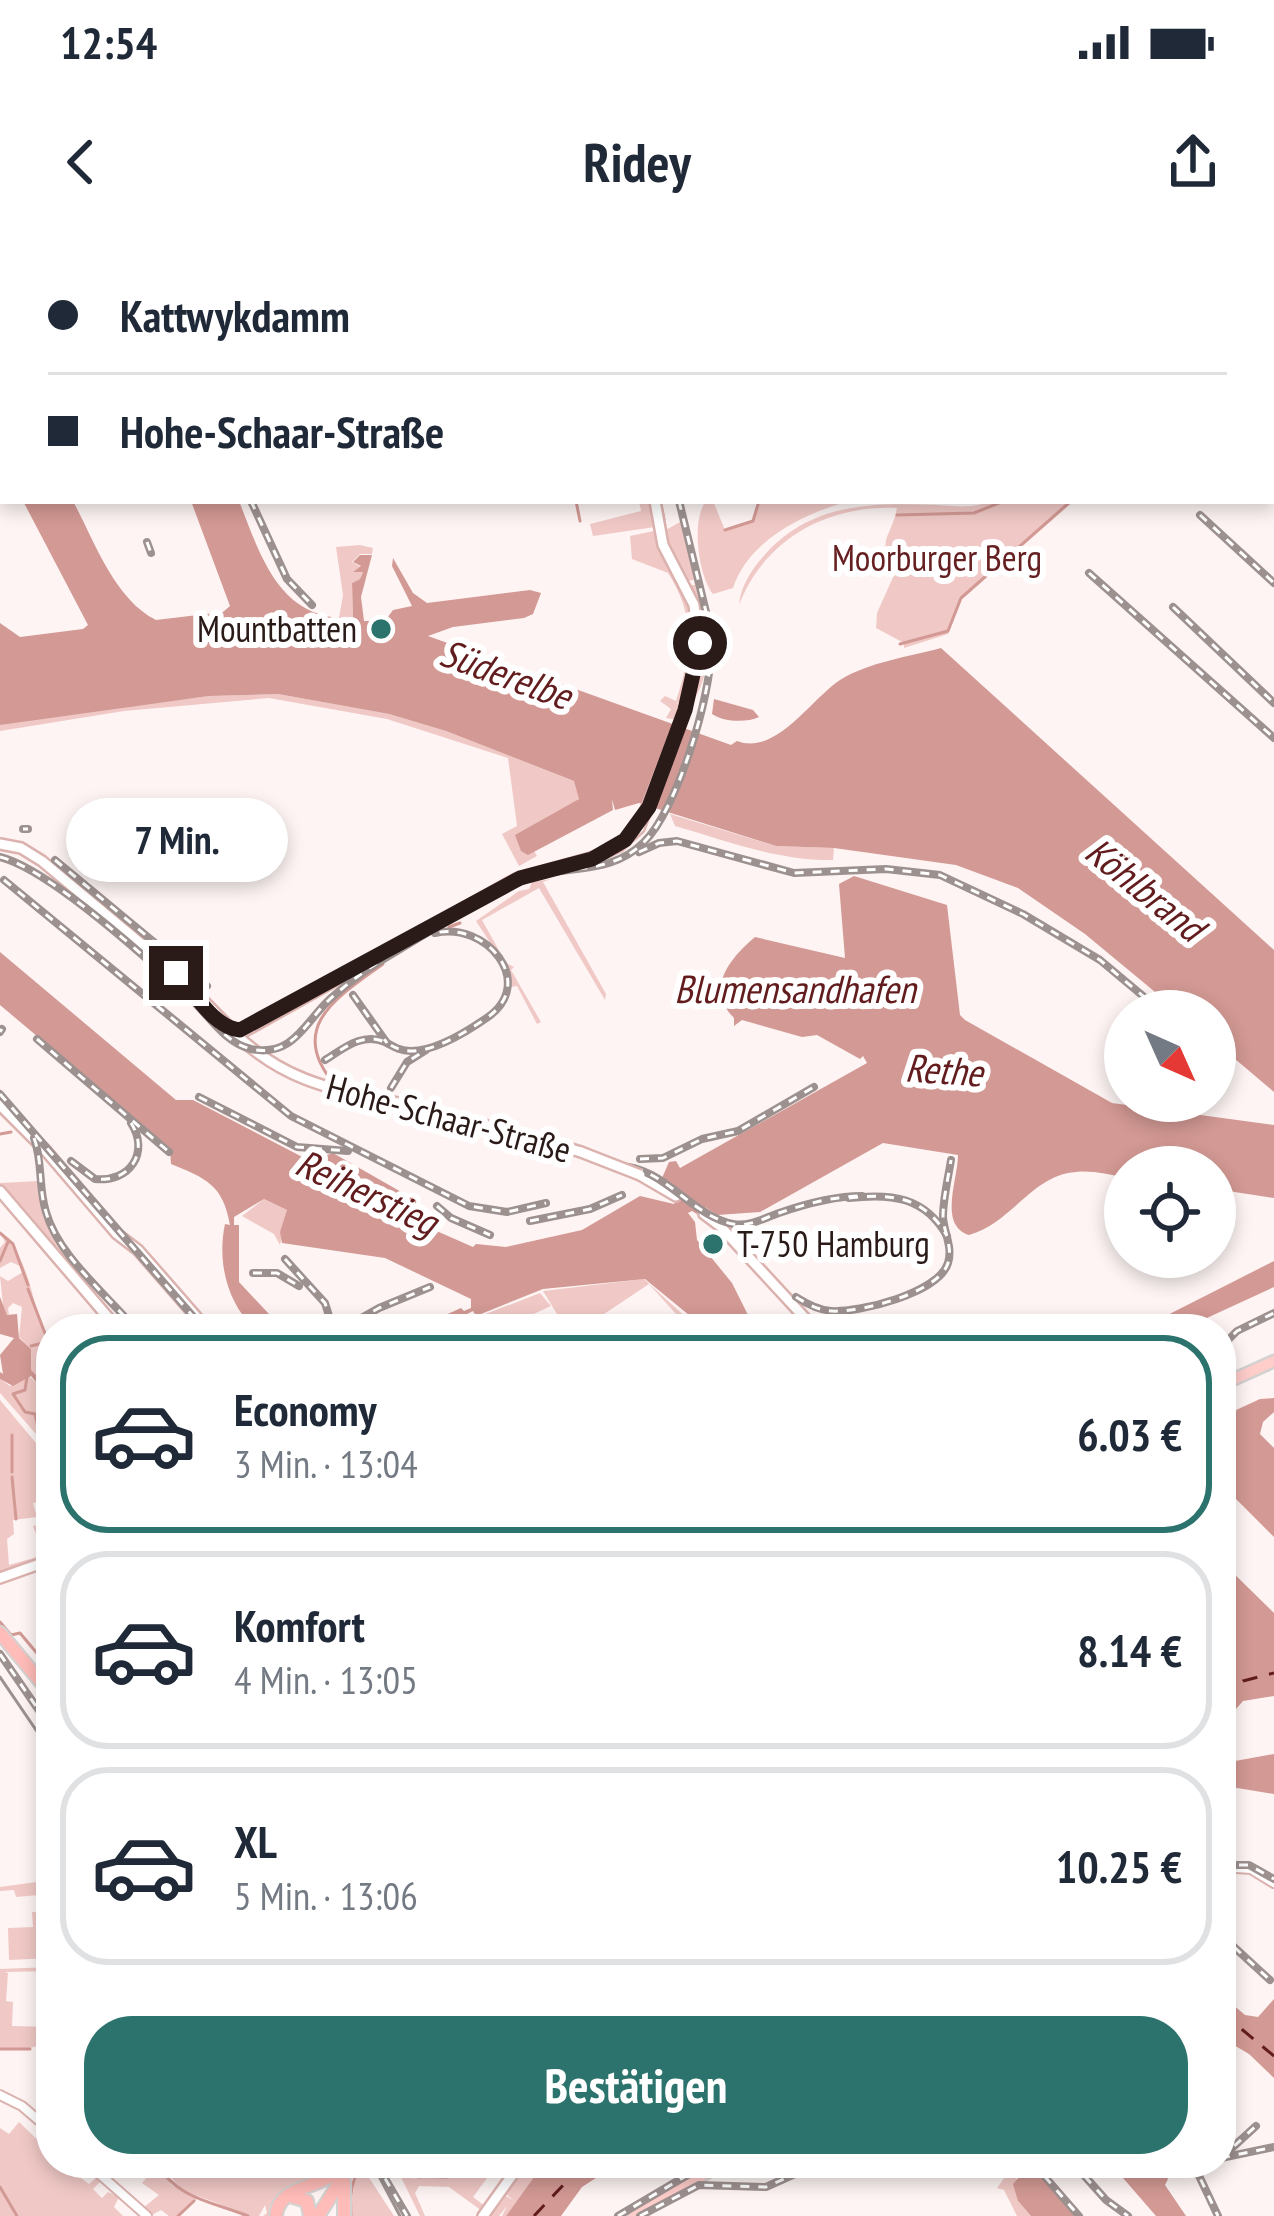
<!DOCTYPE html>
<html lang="de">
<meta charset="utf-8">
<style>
body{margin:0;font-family:"PT Sans Narrow",sans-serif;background:#f6f6f7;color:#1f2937;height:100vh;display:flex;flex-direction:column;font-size:45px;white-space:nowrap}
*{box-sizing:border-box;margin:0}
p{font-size:39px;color:#747a83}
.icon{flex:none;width:66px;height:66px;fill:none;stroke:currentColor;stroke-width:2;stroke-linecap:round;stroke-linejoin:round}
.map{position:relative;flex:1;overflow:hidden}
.drawer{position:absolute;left:36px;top:1074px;width:1200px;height:864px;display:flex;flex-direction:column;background:#fff;border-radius:48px;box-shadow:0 6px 18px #0003}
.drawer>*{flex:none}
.hud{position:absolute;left:0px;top:0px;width:1275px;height:264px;box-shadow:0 6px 18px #0003;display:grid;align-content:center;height:264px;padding:0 48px;background:#fff}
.needle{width:78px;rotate:135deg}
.fabs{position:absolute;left:1104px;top:750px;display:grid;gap:24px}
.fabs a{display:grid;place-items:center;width:132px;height:132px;border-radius:50%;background:#fff;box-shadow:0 6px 18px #0003;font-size:60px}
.end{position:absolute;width:54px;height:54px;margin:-27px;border:15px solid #2a1b19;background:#fff;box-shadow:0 0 0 6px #fff}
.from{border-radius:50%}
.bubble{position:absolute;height:84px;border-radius:42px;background:#fff;box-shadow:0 6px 18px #0003;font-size:39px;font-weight:800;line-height:84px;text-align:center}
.hud b{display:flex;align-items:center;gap:42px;height:114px;font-size:45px}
.hud b+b{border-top:3px solid #e0e1e3}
.hud i{width:30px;height:30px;background:#1f2937}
ul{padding:21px 0 0;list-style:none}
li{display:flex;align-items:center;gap:36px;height:198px;margin:0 24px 18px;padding:0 24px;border:6px solid #e0e1e3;border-radius:48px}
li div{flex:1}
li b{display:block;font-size:45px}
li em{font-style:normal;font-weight:800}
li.on{border-color:#2b736c}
li>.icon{width:108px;height:108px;stroke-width:1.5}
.cta{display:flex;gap:24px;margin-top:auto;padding:24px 48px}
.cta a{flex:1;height:138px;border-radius:48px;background:#2b736c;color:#fff;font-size:48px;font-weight:800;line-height:138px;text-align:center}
.status{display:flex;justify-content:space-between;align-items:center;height:84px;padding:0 60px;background:#fff;direction:ltr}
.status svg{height:33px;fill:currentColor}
header{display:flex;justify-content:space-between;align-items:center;height:156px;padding:0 48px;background:#fff;font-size:54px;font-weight:800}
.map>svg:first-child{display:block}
.green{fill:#f0c9c6}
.water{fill:#d39994}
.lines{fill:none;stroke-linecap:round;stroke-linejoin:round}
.stream{stroke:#d39994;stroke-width:3}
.canal{stroke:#d39994;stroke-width:6}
.ferry{stroke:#621c1d;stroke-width:3;stroke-dasharray:15 12;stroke-linecap:butt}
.tertiary-casing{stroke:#dcb2af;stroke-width:12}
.secondary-casing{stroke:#dcb2af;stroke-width:14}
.primary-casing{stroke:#d4d1d1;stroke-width:15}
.trunk-casing{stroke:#d4d1d1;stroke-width:16}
.motorway-casing{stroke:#d4d1d1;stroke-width:18}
.tertiary{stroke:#fff;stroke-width:8}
.secondary{stroke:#fff;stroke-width:9}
.primary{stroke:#ffcdca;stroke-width:10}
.trunk{stroke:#ffbcb8;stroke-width:12}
.motorway{stroke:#ffaca6;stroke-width:14}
.tram{stroke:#9d9190;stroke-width:3}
.rail-casing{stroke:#9d9190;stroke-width:8}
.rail{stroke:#fff;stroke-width:3;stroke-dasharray:9;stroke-linecap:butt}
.secondary-bridge-casing{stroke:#dcb2af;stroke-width:14;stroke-linecap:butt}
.secondary-bridge{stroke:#fff;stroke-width:9}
.route{stroke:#2a1b19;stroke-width:15}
.poi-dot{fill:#2b736c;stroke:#fff;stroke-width:4.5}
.labels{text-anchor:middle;stroke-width:12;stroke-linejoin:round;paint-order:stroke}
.park-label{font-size:36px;fill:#651f20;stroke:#fff}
.poi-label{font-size:36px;fill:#2a1b19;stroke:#fff;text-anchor:end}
.street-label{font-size:36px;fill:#2a1b19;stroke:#fff}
.water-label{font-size:39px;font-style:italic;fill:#621c1d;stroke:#fff}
</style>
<div class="status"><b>12:54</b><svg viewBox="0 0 49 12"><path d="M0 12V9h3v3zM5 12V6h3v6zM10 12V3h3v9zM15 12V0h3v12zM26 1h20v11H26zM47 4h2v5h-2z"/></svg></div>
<header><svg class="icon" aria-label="back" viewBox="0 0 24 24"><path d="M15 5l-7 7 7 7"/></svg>Ridey<svg class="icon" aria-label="share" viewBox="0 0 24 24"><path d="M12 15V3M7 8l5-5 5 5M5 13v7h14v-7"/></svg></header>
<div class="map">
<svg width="1274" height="1976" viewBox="0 0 1274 1976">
<rect width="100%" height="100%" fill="#fdf4f3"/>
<g class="green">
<polygon points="639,261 653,261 655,287 593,296 590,284 641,271"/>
<path d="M713 261 725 290 753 281 759 261H850C804 273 749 300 733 348L713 354C698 335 691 280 706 261Z"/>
<path d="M991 261H1074L961 360 948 394 904 408V403L876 388 877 373 894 335C877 294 890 302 897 268 828 265 765 298 739 365 741 343 755 325 770 309 817 262 875 263 936 265 955 266 973 269 991 261Z"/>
<path d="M682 281 701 356 703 396 707 388C710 415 707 442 691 464L688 463 704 404 688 345H695L694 340 685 341 664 291Z"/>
<path d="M654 291C673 312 695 358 697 388 699 413 690 442 681 465L676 462 681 468 678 480 666 478 671 469 660 461 665 456 676 461C692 414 696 376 668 333L632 319 630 296Z"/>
<polygon points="360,305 373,308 372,314 360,314 352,322 361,327 353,332 363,332 360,339 352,343 353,378 339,378 343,355 336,307"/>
<polygon points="278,454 389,474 446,491 574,541 582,555 528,615 534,611 537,616 519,626 502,594 517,586 508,518 387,479 269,458 124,471 0,491 0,485 25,480 209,456"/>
<path d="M670 574 776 606 834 608 833 620C779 621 727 601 675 586Z"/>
<polygon points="551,639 543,642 606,754 605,760 539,648 482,680 506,723 514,727 511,730 541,782 537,784 517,746 511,747 505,759 506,727 476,681 519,651 529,649 532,642"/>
<polygon points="39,941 46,979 86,1033 78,1039 0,947 0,943"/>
<polygon points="264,959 287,970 280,1005 274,994 242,976"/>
<path d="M0 992C35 1023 31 1073 51 1111L40 1124 51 1138V1169L31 1131V1109L19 1097 22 1067 13 1063 8 1068 9 1075 0 1073 3 1065 0 1036 8 1041 23 1032 22 1027 11 1022 0 1028V1008L5 1002Z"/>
<polygon points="644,1039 689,1080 685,1084 649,1044 583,1088 566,1089 543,1051"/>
<polygon points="540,1053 551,1066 501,1089 447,1089"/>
<path d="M29 1136C49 1152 51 1186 51 1211L0 1153V1139L10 1146Z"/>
<polygon points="0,1160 51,1221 51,1273 47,1261 33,1263 37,1277 13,1280 14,1294 7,1299 9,1325 44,1315 33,1286 39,1285 51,1315 0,1332"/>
<polygon points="51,1640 51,1654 16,1657 14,1650 0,1651 0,1647"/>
<polygon points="32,1672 40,1672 41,1692 51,1687 51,1718 9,1720 8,1688 33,1687"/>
<polygon points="51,1727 51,1731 5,1732 8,1733 6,1761 13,1762 12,1786 51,1787 50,1802 30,1808 0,1808 0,1729"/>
<polygon points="19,1882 51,1913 51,1923 62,1923 75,1933 74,1938 77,1935 89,1944 97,1937 101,1941 93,1949 102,1958 108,1952 119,1957 114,1967 123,1976 0,1976 0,1888 9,1894"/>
<polygon points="159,1923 329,1924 342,1923 339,1928 289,1951 274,1976 263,1976 267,1973 265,1965 259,1976 241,1976 241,1972 190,1953 197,1959 178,1976 169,1976 161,1970 150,1976 143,1968 159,1955 142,1943 157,1926 172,1945 182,1950"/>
<path d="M394 1923H401L410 1938C424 1939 437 1940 451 1936 469 1930 477 1923 498 1923L473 1957 486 1967 482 1971 449 1947 419 1946 415 1953 425 1976H420Z"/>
<polygon points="527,1923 537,1923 531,1934 540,1923 544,1923 506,1976 502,1976 507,1966 499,1976 489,1976 504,1955 513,1960 505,1953"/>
<polygon points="1015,1923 1030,1924 1016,1936 1018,1961 1031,1976 1017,1976 1004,1950 997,1948"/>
<polygon points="362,1927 394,1976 351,1976 354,1943"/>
</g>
<g class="water">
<path d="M23 261H73C94 300 114 359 156 380L223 372 230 366 191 261H239C261 317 280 382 353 378L352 343 360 339 363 332H353L361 326 353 322 360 315H372L361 357 364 381H385L393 370 412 366 392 326 393 318 413 353 427 363 530 350 541 353 533 374 524 378 453 387 428 396 731 505 737 501C776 516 811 459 840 440 869 422 908 417 941 408L1274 710V852L1215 802V771H1178L1085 694 1018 648 956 625 834 608 776 606 639 563 615 570 612 559 613 570 528 615 521 611 515 595 579 559 574 541 446 491 389 474 278 454 209 456 0 485V383L20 397 83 389 88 385Z"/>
<path d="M714 459 753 470 759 477C746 483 724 482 712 474Z"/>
<path d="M854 636 947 665 960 775 965 780 1112 863 1274 885V958L1215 949V927H1125V937C1109 935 1092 930 1076 932 1032 935 1013 982 969 995 938 985 958 940 958 915L883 903 760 972 717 975 706 968 700 976 692 971 688 973 695 982 697 1000 732 1043 755 1089H706L645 1039 543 1049 476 1076 473 1071 465 1075 466 1079 443 1089H425L432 1081 461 1068 464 1071 471 1068V1059L385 1018 282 1003 280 992 287 970 264 959 234 977V985H239V1042L283 1089H255C227 1063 217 1022 225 984L230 985C223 944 205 938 171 924L170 908 0 765V712L176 860H193L310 921 333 913 417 961 433 983 432 989 473 1007 476 1004 506 1007 582 990 640 956 674 964 682 952 662 938 669 922 676 921 680 928 867 823 863 816 860 819 817 795 802 797 742 780 734 786V778C705 749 729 719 755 697L845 718 839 644Z"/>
<polygon points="1274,1021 1274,1047 1183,1089 1140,1089"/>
<polygon points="0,1057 7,1075 17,1074 19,1098 31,1109 31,1130 41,1140 51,1179 39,1146 31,1136 13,1146 0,1139 0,1132 3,1134 0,1115 14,1098 0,1094"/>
<polygon points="1274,1158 1274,1172 1263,1182 1260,1194 1274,1208 1274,1297 1221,1244 1221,1177 1260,1159"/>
<polygon points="1221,1321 1274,1373 1274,1456 1243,1461 1221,1486"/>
<polygon points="1274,1514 1274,1554 1231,1547 1235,1521"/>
<polygon points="1225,1758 1245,1775 1258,1777 1274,1759 1274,1838 1249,1814 1227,1801 1221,1806 1221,1759"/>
<polygon points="544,1923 619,1923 582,1947 561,1976 506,1976"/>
<polygon points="1110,1923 1158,1923 1168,1939 1165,1945 1186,1976 1156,1976"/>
<polygon points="1030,1924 1074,1976 1031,1976 1018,1961 1013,1944"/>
</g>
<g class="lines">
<g class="stream">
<polyline points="148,0 149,3"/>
<polyline points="504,0 505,3"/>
<polyline points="627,0 628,3"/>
<polyline points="638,0 639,3"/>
<polyline points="691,0 692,3"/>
<polyline points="695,0 696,3"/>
<polyline points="800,0 802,3"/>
<polyline points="1135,3 1141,0"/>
<polyline points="1272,22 1274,24"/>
<polyline points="1272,81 1274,83"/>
<polyline points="576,261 580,281"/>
<polyline points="660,261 664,279"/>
<polyline points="919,262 985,261"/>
<polyline points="897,275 974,273 1004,261"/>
<polyline points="725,290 753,281 759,261"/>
<polyline points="900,404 948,391 961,358 1071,261"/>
<polyline points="449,687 460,683"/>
<path d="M336 846C285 788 337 757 383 724"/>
<polyline points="0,894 11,892"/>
<polyline points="0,993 13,1004 28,1045"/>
<polyline points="0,1021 8,1002"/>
<polyline points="28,1049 51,1109"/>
<polyline points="31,1106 47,1102"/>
<polyline points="46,1108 47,1114"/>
<polyline points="27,1137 25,1150 13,1154 25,1172 35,1174 38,1187"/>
<polyline points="12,1195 12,1232"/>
<polyline points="39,1221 39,1237"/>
<polyline points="12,1237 16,1279"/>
<polyline points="42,1244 48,1245 51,1255"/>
<polyline points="40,1262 40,1241"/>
<polyline points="0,1382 11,1395 20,1393 51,1430"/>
<polyline points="0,1809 30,1809"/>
<path d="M157 1923C176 1959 214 1962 248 1976"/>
<polyline points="399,1923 413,1936"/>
<polyline points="418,1937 447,1937 474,1923"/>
<polyline points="0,1947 17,1976"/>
<path d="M351 1975C350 1957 350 1933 367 1924"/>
<polyline points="178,1976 194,1961"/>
</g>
<g class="canal">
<polyline points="179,3 184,0"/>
<polyline points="0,108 3,107"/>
</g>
<g class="ferry">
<polyline points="1221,1457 1243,1441 1274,1433"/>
<polyline points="1221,1772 1274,1816"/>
<polyline points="534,1976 584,1923"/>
</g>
<defs>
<g id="tertiary">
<polyline points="1243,3 1247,0"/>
<polyline points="1221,1627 1251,1629 1274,1643"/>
<polyline points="0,1855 22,1866 51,1891"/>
<polyline points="87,1923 147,1976"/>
</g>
<g id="secondary">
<polyline points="621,0 622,3"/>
<polyline points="266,3 272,0"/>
<polyline points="0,138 2,142"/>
<polyline points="0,604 21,608 42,621 176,733 236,794"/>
<path d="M234 793C294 850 347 850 420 868 474 882 528 896 581 912"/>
<polyline points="236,796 516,639 598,616 619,606 639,588 685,470 699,403 694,365 663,305 655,261"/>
<polyline points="0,865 46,911 117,994 138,1010 207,1089"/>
<polyline points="640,935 676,956"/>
<polyline points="0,951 118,1089"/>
<polyline points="704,974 720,986 815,1089"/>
<polyline points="0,1338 51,1320"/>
<polyline points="483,1976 521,1923"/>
</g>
<g id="primary">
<polyline points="47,3 51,0"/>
<polyline points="0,38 3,36"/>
<polyline points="1221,1145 1274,1121"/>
<polyline points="634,1976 723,1923"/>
</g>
<g id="trunk">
<polyline points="0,1393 51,1454"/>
<polyline points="290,1956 307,1961 310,1976"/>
<path d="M276 1976C278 1945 319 1950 342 1928"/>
<polyline points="318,1976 352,1923"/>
<polyline points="344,1976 344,1942"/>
</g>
<g id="motorway">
<polyline points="1227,0 1231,3"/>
<polyline points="1272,43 1274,45"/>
</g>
</defs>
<use href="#tertiary" class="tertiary-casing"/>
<use href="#secondary" class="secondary-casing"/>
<use href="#primary" class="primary-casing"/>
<use href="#trunk" class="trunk-casing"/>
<use href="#motorway" class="motorway-casing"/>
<use href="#tertiary" class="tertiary"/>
<use href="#secondary" class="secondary"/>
<use href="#primary" class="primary"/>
<use href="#trunk" class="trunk"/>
<use href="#motorway" class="motorway"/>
<g class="tram">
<polyline points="0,1437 51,1512"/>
<polyline points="372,1923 400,1976"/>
</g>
<defs>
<g id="rail">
<polyline points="648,0 648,3"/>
<polyline points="74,3 78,0"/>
<polyline points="247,3 251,0"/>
<polyline points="280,3 286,0"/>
<polyline points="0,59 3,57"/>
<polyline points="1272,115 1274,117"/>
<polyline points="0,135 3,133"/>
<polyline points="0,166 3,164"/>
<polyline points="251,261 287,339 312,365"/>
<polyline points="679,261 707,376 712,424"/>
<polyline points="1200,275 1274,343"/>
<polyline points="147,302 151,313"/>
<polyline points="1089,333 1274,498"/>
<polyline points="1173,367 1274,463"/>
<polyline points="23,589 28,589"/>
<polyline points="639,612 659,603 677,601 794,633 886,629 940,635 1023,674 1100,720 1161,771"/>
<path d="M0 617C49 629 149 720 189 757 209 775 223 802 251 809 293 818 305 782 330 759 350 741 374 724 397 711 438 687 480 658 525 640 566 623 609 637 644 602 677 570 712 454 711 407"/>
<polyline points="55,620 207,746"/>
<polyline points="4,640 291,876 469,966 507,972 546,963"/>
<polyline points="353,755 387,803"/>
<polyline points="0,792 2,789"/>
<polyline points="37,799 169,912"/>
<path d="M325 820C343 809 362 792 385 802 394 807 400 811 411 811 436 811 468 791 488 777 537 742 486 681 435 693"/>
<polyline points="391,848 407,822 426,810"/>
<polyline points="0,854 204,1089"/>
<polyline points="199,857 297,907 348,911"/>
<path d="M34 898C43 922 38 947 46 972 58 1015 104 1052 132 1085"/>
<polyline points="640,919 663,918 702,899 738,891 814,847"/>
<path d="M71 921 95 939C130 943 150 912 131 883"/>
<path d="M616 926C664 925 689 975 733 984 750 987 764 978 779 973 805 964 835 956 862 956"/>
<path d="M849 958C892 953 925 957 947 996"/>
<polyline points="437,966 451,978 490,995"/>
<polyline points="530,981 590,969 622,955"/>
<polyline points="285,1019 325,1063 333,1089"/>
<polyline points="253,1033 277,1033 299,1046"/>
<path d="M796 1057C807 1064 818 1070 831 1071 859 1073 939 1053 948 1023 953 1007 944 993 943 977 943 959 948 939 951 920"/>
<polyline points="342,1089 379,1068 430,1047"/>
<polyline points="1221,1107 1237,1091 1274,1073"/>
<polyline points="0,1414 51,1488"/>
<polyline points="1221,1625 1249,1625 1274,1639"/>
<polyline points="1221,1695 1270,1740"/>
<polyline points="1221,1918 1274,1907"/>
<polyline points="1221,1918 1256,1886"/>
<polyline points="376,1923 407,1976"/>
<polyline points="1033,1923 1079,1976"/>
<polyline points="1073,1923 1106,1960 1128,1976"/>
<polyline points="1193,1923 1218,1976"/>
<polyline points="618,1976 708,1923"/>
<polyline points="640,1976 699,1945 766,1947 819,1923"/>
</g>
</defs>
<use href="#rail" class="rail-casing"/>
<use href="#rail" class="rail"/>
<defs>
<polyline id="secondary-bridge" points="581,912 640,935"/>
</defs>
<use href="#secondary-bridge" class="secondary-bridge-casing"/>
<use href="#secondary-bridge" class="secondary-bridge"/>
</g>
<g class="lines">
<path class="route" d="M176 733C194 751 212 787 240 790L520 638 592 619 625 600 649 567 685 470 700 403"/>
</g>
<g class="poi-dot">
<circle cx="381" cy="389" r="12"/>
<circle cx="713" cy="1004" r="12"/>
</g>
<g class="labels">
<g class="park-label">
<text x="937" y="331">Moorburger Berg</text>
</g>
<g class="poi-label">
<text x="357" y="402">Mountbatten</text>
<text x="737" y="1017" text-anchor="start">T-750 Hamburg</text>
</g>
<g class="street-label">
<text transform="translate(449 878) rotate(15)" y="13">Hohe-Schaar-Straße</text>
</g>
<g class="water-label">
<text transform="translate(506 434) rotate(20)" y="14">Süderelbe</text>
<text transform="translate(1145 649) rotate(39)" y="14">Köhlbrand</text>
<text x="795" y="763">Blumensandhafen</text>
<text transform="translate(944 830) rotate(4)" y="14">Rethe</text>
<text transform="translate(367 952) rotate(25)" y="14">Reiherstieg</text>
</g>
</g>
</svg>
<div class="fabs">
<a><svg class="needle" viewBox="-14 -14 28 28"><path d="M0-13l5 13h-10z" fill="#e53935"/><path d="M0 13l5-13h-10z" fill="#747a83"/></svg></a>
<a><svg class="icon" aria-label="locate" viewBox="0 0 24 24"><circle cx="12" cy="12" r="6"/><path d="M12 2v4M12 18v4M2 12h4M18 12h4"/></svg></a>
</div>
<i class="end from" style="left:700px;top:403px"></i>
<i class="end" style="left:176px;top:733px"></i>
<div class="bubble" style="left:66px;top:558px;width:222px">7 Min.</div>
<div class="hud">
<b><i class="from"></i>Kattwykdamm</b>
<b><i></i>Hohe-Schaar-Straße</b>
</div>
<section class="drawer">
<ul>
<li class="on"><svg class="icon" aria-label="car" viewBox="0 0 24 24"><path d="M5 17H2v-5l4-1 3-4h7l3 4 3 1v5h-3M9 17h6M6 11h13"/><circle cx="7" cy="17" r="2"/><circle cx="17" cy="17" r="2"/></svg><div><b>Economy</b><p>3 Min. · 13:04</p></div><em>6.03 €</em></li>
<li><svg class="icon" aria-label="car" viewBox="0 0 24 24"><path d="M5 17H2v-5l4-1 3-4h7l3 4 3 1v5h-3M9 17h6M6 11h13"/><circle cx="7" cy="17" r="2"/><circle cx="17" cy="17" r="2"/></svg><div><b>Komfort</b><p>4 Min. · 13:05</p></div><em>8.14 €</em></li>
<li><svg class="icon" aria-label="car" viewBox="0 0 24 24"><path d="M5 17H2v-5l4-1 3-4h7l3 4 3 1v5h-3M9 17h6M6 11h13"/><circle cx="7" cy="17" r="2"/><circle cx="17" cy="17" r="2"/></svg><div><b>XL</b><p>5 Min. · 13:06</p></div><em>10.25 €</em></li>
</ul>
<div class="cta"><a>Bestätigen</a></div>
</section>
</div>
